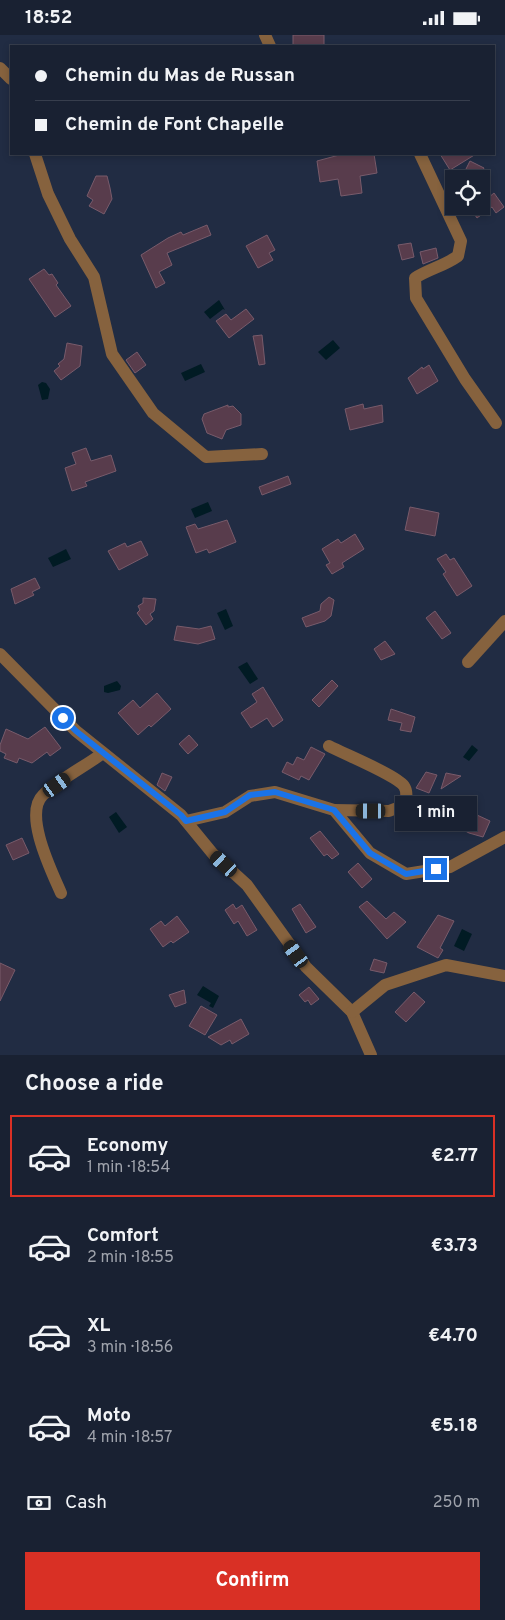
<!DOCTYPE html>
<meta charset="utf-8">
<style>
body{margin:0;font-family:Overpass,sans-serif;background:#262e3e;color:#f1f3f6;height:100vh;display:flex;flex-direction:column;font-size:19px;white-space:nowrap}
*{box-sizing:border-box;margin:0}
p{font-size:16px;color:#9fa3ac}
.icon{flex:none;width:28px;height:28px;fill:none;stroke:currentColor;stroke-width:2;stroke-linecap:round;stroke-linejoin:round}
.map{position:relative;height:1020px;overflow:hidden}
.side{display:flex;flex-direction:column;background:#192132;flex:1}
.side>*{flex:none}
.top-card{position:absolute;left:10px;top:10px;width:485px;height:110px;border-radius:0px;box-shadow:0 2px 8px #0003,0 0 0 1px #373e4d;display:grid;align-content:center;height:110px;padding:0 25px;background:#192132}
.buttons{position:absolute;left:445px;top:135px;display:grid;gap:10px}
.buttons a{display:grid;place-items:center;width:45px;height:45px;border-radius:0px;background:#192132;box-shadow:0 2px 8px #0003,0 0 0 1px #373e4d;font-size:25px}
.end{position:absolute;width:22px;height:22px;margin:-11px;border:6px solid #1a73e8;background:#fff;box-shadow:0 0 0 2px #fff}
.from{border-radius:50%}
.bubble{position:absolute;height:35px;border-radius:0px;background:#192132;box-shadow:0 2px 8px #0003,0 0 0 1px #373e4d;font-size:16px;font-weight:700;line-height:35px;text-align:center}
.car{position:absolute;width:15px;height:30px;margin:-15px -8px;border-radius:6px;box-shadow:0 0 4px 1px #0007;background:linear-gradient(#222 24%,#8ab4d8 0 40%,#222 0 76%,#8ab4d8 0 86%,#222 0)}
.top-card b{display:flex;align-items:center;gap:18px;height:48px;font-size:19px}
.top-card b+b{border-top:1px solid #373e4d}
.top-card i{width:12px;height:12px;background:#f1f3f6}
ul{padding:0;list-style:none}
li{display:flex;align-items:center;gap:15px;height:82px;margin:0 10px 8px;padding:0 15px;border:2px solid transparent;border-radius:0px}
li div{flex:1}
li b{display:block;font-size:19px}
li em{font-style:normal;font-weight:700}
li.on{border-color:#d93025}
li>.icon{width:45px;height:45px;stroke-width:1.5}
h2{padding:0 25px;font-size:22px;line-height:60px}
.pay{display:flex;align-items:center;gap:12px;height:55px;padding:0 25px;font-size:19px}
.pay p{margin-inline-start:auto}
.cta{display:flex;gap:10px;margin-top:auto;padding:10px 25px}
.cta a{flex:1;height:58px;border-radius:0px;background:#d93025;color:#fff;font-size:20px;font-weight:700;line-height:58px;text-align:center}
.status{display:flex;justify-content:space-between;align-items:center;height:35px;padding:0 25px;background:#192132;direction:ltr}
.status svg{height:14px;fill:currentColor}
.map>svg:first-child{display:block}
.water{fill:#011b24}
.building{fill:#583c4c;stroke:#785b6b}
.lines{fill:none;stroke-linecap:round;stroke-linejoin:round}
.minor{stroke:#86623e;stroke-width:12}
.route{stroke:#1a73e8;stroke-width:6}
</style>
<div class="status"><b>18:52</b><svg viewBox="0 0 49 12"><path d="M0 12V9h3v3zM5 12V6h3v6zM10 12V3h3v9zM15 12V0h3v12zM26 1h20v11H26zM47 4h2v5h-2z"/></svg></div>
<div class="map">
<svg width="505" height="1020" viewBox="0 0 505 1020">
<rect width="100%" height="100%" fill="#212c43"/>
<g class="water">
<polygon points="219,265 225,275 223,274 210,284 204,277"/>
<polygon points="333,305 340,313 326,325 318,317"/>
<polygon points="201,329 205,337 185,346 181,338"/>
<polygon points="42,347 46,348 50,354 48,364 42,365 38,350"/>
<polygon points="208,467 212,476 195,483 191,474"/>
<polygon points="66,514 71,524 53,532 48,523"/>
<polygon points="226,574 233,591 225,595 217,578"/>
<polygon points="247,627 258,644 250,649 238,632"/>
<polygon points="117,646 121,651 120,655 108,658 104,657 104,651"/>
<polygon points="472,710 478,715 469,726 463,722"/>
<polygon points="116,777 127,792 119,798 109,782"/>
<polygon points="462,894 472,899 464,916 454,911"/>
<polygon points="203,951 219,961 213,973 209,971 211,968 197,960"/>
</g>
<g class="building">
<rect x="293" y="0" width="31" height="11"/>
<polygon points="343,119 374,119 377,138 360,141 362,158 341,161 338,144 320,147 317,126"/>
<polygon points="440,119 476,119 450,135"/>
<polygon points="470,126 484,133 478,144 461,144"/>
<polygon points="96,141 107,141 110,153 112,164 104,179 89,171 93,165 87,161"/>
<polygon points="481,154 488,163 494,158 504,172 496,178 492,172 477,183 469,171 481,171"/>
<polygon points="207,190 211,200 167,218 172,230 159,237 165,248 156,253 141,220 168,203 181,197 183,200"/>
<polygon points="267,200 275,215 269,218 273,225 258,233 246,211"/>
<polygon points="411,208 414,222 402,225 398,210"/>
<polygon points="436,213 438,223 423,229 420,217"/>
<polygon points="44,234 49,240 52,239 58,248 56,250 71,271 55,282 29,244"/>
<polygon points="246,274 254,284 229,303 216,286 226,279 231,285"/>
<polygon points="262,300 265,329 259,330 253,301"/>
<polygon points="67,308 82,311 80,331 61,345 54,336 60,331 58,329 64,324"/>
<polygon points="137,317 146,330 135,338 126,325"/>
<polygon points="429,330 438,346 417,359 408,343 422,332 423,334"/>
<polygon points="363,369 364,374 382,370 383,387 350,395 345,374"/>
<polygon points="228,370 228,372 233,371 241,379 241,390 226,395 222,404 207,398 202,384 204,379"/>
<polygon points="86,413 91,426 111,420 116,436 85,447 87,451 72,456 65,433 76,429 72,418"/>
<polygon points="288,441 291,449 262,460 259,452"/>
<polygon points="410,472 439,478 435,501 405,495"/>
<polygon points="227,485 236,507 209,518 207,514 196,518 186,492 195,489 198,494"/>
<polygon points="355,499 364,514 342,528 344,532 332,539 326,530 330,528 322,514 338,504 341,508"/>
<polygon points="141,506 148,520 119,535 108,516 125,508 127,512"/>
<polygon points="446,519 450,525 454,523 472,551 457,561 443,539 446,537 437,524"/>
<polygon points="35,543 40,553 32,557 34,560 15,569 11,554"/>
<polygon points="329,562 334,565 331,581 325,586 306,592 302,583 320,576 321,569"/>
<polygon points="143,563 156,564 154,576 150,579 153,584 146,590 137,578 140,575 138,571 143,568"/>
<polygon points="435,576 451,598 442,604 426,583"/>
<polygon points="177,591 199,594 211,591 215,604 198,609 174,605"/>
<polygon points="385,606 395,619 381,625 374,614"/>
<polygon points="332,645 338,651 319,672 312,665"/>
<polygon points="263,652 283,685 273,692 267,683 251,693 241,678 257,667 252,659"/>
<polygon points="157,658 171,674 151,692 149,690 138,700 118,678 133,665 140,673"/>
<polygon points="391,674 415,682 411,697 400,695 402,688 388,685"/>
<polygon points="45,692 61,713 50,721 47,717 32,728 19,723 17,728 4,723 6,719 0,716 0,710 6,694 28,704"/>
<polygon points="189,700 198,710 188,719 179,709"/>
<polygon points="311,712 325,719 309,745 301,741 299,745 282,737 287,727 293,730 297,722 304,725"/>
<polygon points="426,737 437,740 429,758 416,753"/>
<polygon points="162,738 172,742 165,756 157,750"/>
<polygon points="446,738 461,741 441,754"/>
<polygon points="461,768 464,774 490,786 483,802 469,798 447,786 442,778"/>
<polygon points="320,796 339,819 332,824 327,819 324,821 310,803"/>
<polygon points="22,803 29,818 13,825 6,810"/>
<polygon points="358,828 372,844 362,853 348,837"/>
<polygon points="367,866 386,884 394,877 406,887 387,904 359,872"/>
<polygon points="233,869 236,874 242,870 257,895 247,901 238,886 234,889 225,875"/>
<polygon points="300,869 316,892 306,898 292,874"/>
<polygon points="438,880 454,886 440,913 443,915 438,923 417,912"/>
<polygon points="177,881 189,897 173,908 171,906 163,912 150,894 161,886 165,891"/>
<polygon points="374,924 387,928 384,938 370,935"/>
<polygon points="0,928 15,935 0,966"/>
<polygon points="309,952 319,964 311,970 308,965 305,967 299,960"/>
<polygon points="184,955 186,968 175,972 169,960"/>
<polygon points="414,957 425,967 406,987 395,977"/>
<polygon points="201,971 217,980 205,1000 189,991"/>
<polygon points="241,984 249,999 232,1009 230,1005 221,1010 208,1002"/>
</g>
<g class="lines">
<g class="minor">
<polyline points="265,0 270,11"/>
<polyline points="0,33 11,44"/>
<polyline points="35,119 48,159 70,204 94,242 112,319 153,378 206,422 262,419"/>
<path d="M420 119 461 206 458 221C444 231 429 234 415 243L416 263 465 344 496 388"/>
<polyline points="0,619 76,696 181,780 213,819 247,850 306,932 352,977 371,1020"/>
<polyline points="468,627 505,586"/>
<path d="M329 711C344 719 396 740 404 751 408 757 406 764 405 770L389 776 334 775"/>
<polyline points="186,786 225,777 250,761 275,757 334,775 370,818 406,839 450,832 505,802"/>
<path d="M61 858C52 837 23 779 43 760 60 744 84 732 103 718"/>
<polyline points="352,977 385,950 446,930 505,941"/>
</g>
</g>
<g class="lines">
<polyline class="route" points="63,683 76,696 181,780 186,786 225,777 250,760 275,757 334,775 370,818 406,839 436,834"/>
</g>
</svg>
<div class="buttons">
<a><svg class="icon" aria-label="locate" viewBox="0 0 24 24"><circle cx="12" cy="12" r="6"/><path d="M12 2v4M12 18v4M2 12h4M18 12h4"/></svg></a>
</div>
<i class="end from" style="left:63px;top:683px"></i>
<i class="end" style="left:436px;top:834px"></i>
<div class="bubble" style="left:395px;top:761px;width:82px">1 min</div>
<i class="car" style="left:57px;top:750px;rotate:55deg"></i>
<i class="car" style="left:371px;top:776px;rotate:270deg"></i>
<i class="car" style="left:224px;top:829px;rotate:312deg"></i>
<i class="car" style="left:296px;top:919px;rotate:324deg"></i>
<div class="top-card">
<b><i class="from"></i>Chemin du Mas de Russan</b>
<b><i></i>Chemin de Font Chapelle</b>
</div>
</div>
<section class="side">
<h2>Choose a ride</h2>
<ul>
<li class="on"><svg class="icon" aria-label="car" viewBox="0 0 24 24"><path d="M5 17H2v-5l4-1 3-4h7l3 4 3 1v5h-3M9 17h6M6 11h13"/><circle cx="7" cy="17" r="2"/><circle cx="17" cy="17" r="2"/></svg><div><b>Economy</b><p>1 min · 18:54</p></div><em>€2.77</em></li>
<li><svg class="icon" aria-label="car" viewBox="0 0 24 24"><path d="M5 17H2v-5l4-1 3-4h7l3 4 3 1v5h-3M9 17h6M6 11h13"/><circle cx="7" cy="17" r="2"/><circle cx="17" cy="17" r="2"/></svg><div><b>Comfort</b><p>2 min · 18:55</p></div><em>€3.73</em></li>
<li><svg class="icon" aria-label="car" viewBox="0 0 24 24"><path d="M5 17H2v-5l4-1 3-4h7l3 4 3 1v5h-3M9 17h6M6 11h13"/><circle cx="7" cy="17" r="2"/><circle cx="17" cy="17" r="2"/></svg><div><b>XL</b><p>3 min · 18:56</p></div><em>€4.70</em></li>
<li><svg class="icon" aria-label="car" viewBox="0 0 24 24"><path d="M5 17H2v-5l4-1 3-4h7l3 4 3 1v5h-3M9 17h6M6 11h13"/><circle cx="7" cy="17" r="2"/><circle cx="17" cy="17" r="2"/></svg><div><b>Moto</b><p>4 min · 18:57</p></div><em>€5.18</em></li>
</ul>
<div class="pay"><svg class="icon" aria-label="cash" viewBox="0 0 24 24"><path d="M3 7h18v10H3z"/><circle cx="12" cy="12" r="2"/></svg>Cash<p>250 m</p></div>
<div class="cta"><a>Confirm</a></div>
</section>
